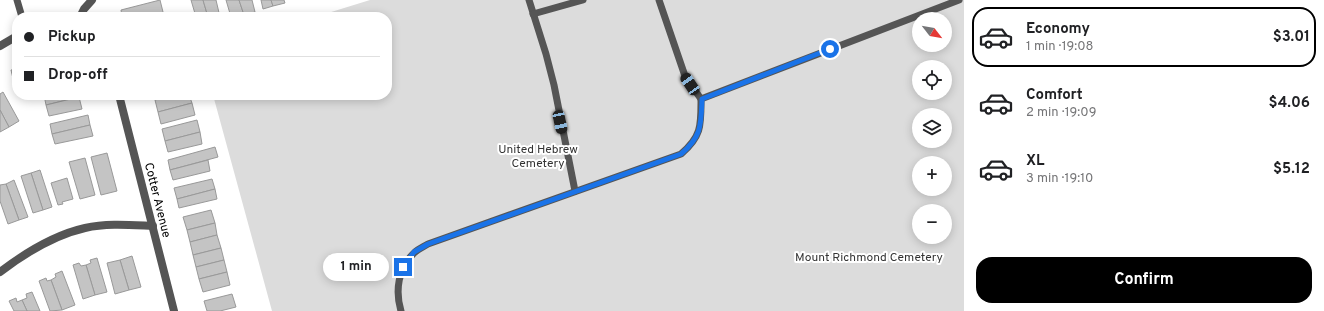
<!DOCTYPE html>
<meta charset="utf-8">
<style>
body{margin:0;font-family:Overpass,sans-serif;background:#f2f2f2;color:#202124;height:100vh;display:flex;flex-direction:column;font-size:15px;white-space:nowrap}
*{box-sizing:border-box;margin:0}
p{font-size:13px;color:#757577}
.icon{flex:none;width:22px;height:22px;fill:none;stroke:currentColor;stroke-width:2;stroke-linecap:round;stroke-linejoin:round}
.map{position:relative;flex:1;overflow:hidden}
.details{display:flex;flex-direction:column;background:#fff;width:360px}
.details>*{flex:none}
.top-card{position:absolute;left:12px;top:12px;width:380px;height:88px;border-radius:16px;box-shadow:0 2px 10px #0003;display:grid;align-content:center;height:88px;padding:0 12px;background:#fff}
.needle{width:26px;rotate:121deg}
.fabs{position:absolute;left:912px;top:12px;display:grid;gap:8px}
.fabs a{display:grid;place-items:center;width:40px;height:40px;border-radius:50%;background:#fff;box-shadow:0 2px 10px #0003;font-size:20px}
.end{position:absolute;width:18px;height:18px;margin:-9px;border:5px solid #1a73e8;background:#fff;box-shadow:0 0 0 2px #fff}
.from{border-radius:50%}
.bubble{position:absolute;height:28px;border-radius:14px;background:#fff;box-shadow:0 2px 10px #0003;font-size:13px;font-weight:700;line-height:28px;text-align:center}
.car{position:absolute;width:12px;height:24px;margin:-12px -6px;border-radius:5px;box-shadow:0 0 3px 1px #0007;background:linear-gradient(#222 24%,#8ab4d8 0 40%,#222 0 76%,#8ab4d8 0 86%,#222 0)}
.top-card b{display:flex;align-items:center;gap:14px;height:38px;font-size:15px}
.top-card b+b{border-top:1px solid #e0e0e0}
.top-card i{width:10px;height:10px;background:#202124}
ul{padding:7px 0 0;list-style:none}
li{display:flex;align-items:center;gap:12px;height:60px;margin:0 8px 6px;padding:0 4px;border:2px solid transparent;border-radius:16px}
li div{flex:1}
li b{display:block;font-size:15px}
li em{font-style:normal;font-weight:700}
li.current{border-color:#000}
li>.icon{width:36px;height:36px;stroke-width:1.5}
.action{display:flex;gap:8px;margin-top:auto;padding:8px 12px}
.action a{flex:1;height:46px;border-radius:16px;background:#000;color:#fff;font-size:16px;font-weight:700;line-height:46px;text-align:center}
main{display:flex;flex:1;min-height:0}
.map>svg:first-child{display:block}
.green{fill:#dcdcdc;fill-rule:evenodd}
.building{fill:#c4c4c4;stroke:#999}
.lines{fill:none;stroke-linecap:round;stroke-linejoin:round}
.service{stroke:#555;stroke-width:7}
.minor{stroke:#555;stroke-width:8}
.route{stroke:#1a73e8;stroke-width:5}
.labels{text-anchor:middle;stroke-width:4;stroke-linejoin:round;paint-order:stroke}
.park-label{font-size:12px;fill:#333;stroke:#fff}
.street-label{font-size:12px;fill:#000;stroke:#fff}
</style>
<main>
<div class="map">
<svg width="964" height="311" viewBox="0 0 964 311">
<rect width="100%" height="100%" fill="#fff"/>
<path class="green" d="M370 0H964V311H272L213 95H387V17H315ZM919 19H945V45H919ZM919 67H945V93H919ZM919 115H945V141H919ZM919 163H945V189H919ZM919 211H945V237H919Z"/>
<g class="building">
<polygon points="160,0 164,16 159,17 122,17 121,10"/>
<polygon points="191,0 203,0 208,17 196,17"/>
<polygon points="203,0 216,0 220,17 208,17"/>
<polygon points="226,0 239,0 244,15 231,17"/>
<polygon points="239,0 252,0 255,12 244,15"/>
<polygon points="261,0 271,0 273,6 263,9"/>
<polygon points="271,0 284,0 285,3 273,6"/>
<polygon points="17,69 17,87 15,87 11,70"/>
<polygon points="3,92 19,121 9,127 0,110 0,94"/>
<polygon points="44,95 79,95 79,97 46,105"/>
<polygon points="174,95 189,95 192,103 158,112 155,100"/>
<polygon points="79,97 82,109 49,116 46,105"/>
<polygon points="192,103 195,115 161,124 158,112"/>
<polygon points="0,110 9,127 0,132"/>
<polygon points="88,115 90,125 52,134 50,124"/>
<polygon points="197,120 200,132 165,141 162,129"/>
<polygon points="90,125 93,136 55,144 52,134"/>
<polygon points="200,132 202,144 168,152 165,141"/>
<polygon points="215,147 218,157 170,170 168,160"/>
<polygon points="107,153 117,191 101,195 91,157"/>
<polygon points="85,158 95,195 80,199 69,162"/>
<polygon points="208,160 210,171 173,180 170,170"/>
<polygon points="40,170 52,207 43,210 31,173"/>
<polygon points="31,173 43,210 33,213 21,176"/>
<polygon points="67,178 73,199 62,202 63,204 58,205 51,183"/>
<polygon points="212,179 215,189 177,199 174,188"/>
<polygon points="14,180 28,217 19,220 6,184"/>
<polygon points="6,184 19,220 8,224 0,201 0,185"/>
<polygon points="215,189 217,199 179,208 177,199"/>
<polygon points="211,210 215,223 187,230 183,217"/>
<polygon points="215,223 217,235 190,242 187,230"/>
<polygon points="217,235 221,248 193,255 190,242"/>
<polygon points="221,248 224,260 196,267 193,255"/>
<polygon points="132,256 141,287 129,290 120,260"/>
<polygon points="97,258 107,292 95,295 86,265 91,263 90,260"/>
<polygon points="120,260 129,290 115,294 107,263"/>
<polygon points="224,260 227,272 199,279 196,267"/>
<polygon points="79,263 81,266 86,265 95,295 83,299 73,265"/>
<polygon points="62,271 75,305 62,310 51,280 56,277 55,274"/>
<polygon points="227,272 230,285 203,292 199,279"/>
<polygon points="46,278 47,281 51,280 62,310 50,311 39,281"/>
<polygon points="32,292 40,311 27,311 22,300 27,298 26,294"/>
<polygon points="232,294 236,307 220,311 207,311 204,301"/>
<polygon points="16,298 17,302 22,300 27,311 14,311 9,301"/>
</g>
<g class="lines">
<g class="service">
<polyline points="17,0 22,17"/>
<polyline points="529,0 546,54 554,85 575,191"/>
<polyline points="659,0 685,76 701,99"/>
<polyline points="533,14 583,0"/>
<path d="M401 311C395 291 398 268 414 253 418 249 423 247 428 244L681 154C702 136 701 125 701 99L959 0"/>
</g>
<g class="minor">
<polyline points="80,17 84,9 92,0"/>
<polyline points="0,46 17,36"/>
<polyline points="119,95 174,311"/>
<path d="M0 272C25 253 54 235 85 228 107 223 130 225 153 226"/>
</g>
</g>
<g class="lines">
<path class="route" d="M403 267 414 252 428 244 681 154C702 136 701 125 702 99L830 49"/>
</g>
<g class="labels">
<g class="park-label">
<text x="538" y="153">United Hebrew<tspan x="538" dy="14">Cemetery</tspan></text>
<text x="869" y="261">Mount Richmond Cemetery</text>
</g>
<g class="street-label">
<text transform="translate(158 200) rotate(76)" y="4">Cotter Avenue</text>
</g>
</g>
</svg>
<div class="fabs">
<a><svg class="needle" viewBox="-14 -14 28 28"><path d="M0-13l5 13h-10z" fill="#e53935"/><path d="M0 13l5-13h-10z" fill="#757577"/></svg></a>
<a><svg class="icon" aria-label="locate" viewBox="0 0 24 24"><circle cx="12" cy="12" r="6"/><path d="M12 2v4M12 18v4M2 12h4M18 12h4"/></svg></a>
<a><svg class="icon" aria-label="layers" viewBox="0 0 24 24"><path d="M12 4l9 5-9 5-9-5zM3 14l9 5 9-5"/></svg></a>
<a>+</a>
<a>−</a>
</div>
<i class="end from" style="left:830px;top:49px"></i>
<i class="end" style="left:403px;top:267px"></i>
<div class="bubble" style="left:323px;top:253px;width:66px">1 min</div>
<i class="car" style="left:690px;top:84px;rotate:326deg"></i>
<i class="car" style="left:560px;top:122px;rotate:168deg"></i>
<div class="top-card">
<b><i class="from"></i>Pickup</b>
<b><i></i>Drop-off</b>
</div>
</div>
<section class="details">
<ul>
<li class="current"><svg class="icon" aria-label="car" viewBox="0 0 24 24"><path d="M5 17H2v-5l4-1 3-4h7l3 4 3 1v5h-3M9 17h6M6 11h13"/><circle cx="7" cy="17" r="2"/><circle cx="17" cy="17" r="2"/></svg><div><b>Economy</b><p>1 min · 19:08</p></div><em>$3.01</em></li>
<li><svg class="icon" aria-label="car" viewBox="0 0 24 24"><path d="M5 17H2v-5l4-1 3-4h7l3 4 3 1v5h-3M9 17h6M6 11h13"/><circle cx="7" cy="17" r="2"/><circle cx="17" cy="17" r="2"/></svg><div><b>Comfort</b><p>2 min · 19:09</p></div><em>$4.06</em></li>
<li><svg class="icon" aria-label="car" viewBox="0 0 24 24"><path d="M5 17H2v-5l4-1 3-4h7l3 4 3 1v5h-3M9 17h6M6 11h13"/><circle cx="7" cy="17" r="2"/><circle cx="17" cy="17" r="2"/></svg><div><b>XL</b><p>3 min · 19:10</p></div><em>$5.12</em></li>
</ul>
<div class="action"><a>Confirm</a></div>
</section>
</main>
